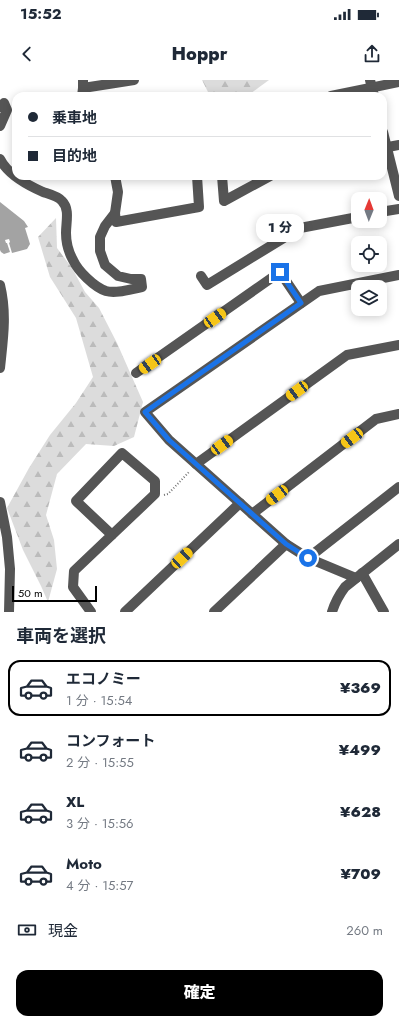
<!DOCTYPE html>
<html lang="ja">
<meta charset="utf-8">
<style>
body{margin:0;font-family:Jost,"Noto Sans JP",sans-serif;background:#f2f2f3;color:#1f2937;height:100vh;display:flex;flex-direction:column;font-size:15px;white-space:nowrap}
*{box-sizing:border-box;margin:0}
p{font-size:13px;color:#747a83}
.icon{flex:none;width:22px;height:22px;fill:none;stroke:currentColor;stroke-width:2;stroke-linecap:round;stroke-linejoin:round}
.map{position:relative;height:532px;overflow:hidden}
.panel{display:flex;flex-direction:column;background:#fff;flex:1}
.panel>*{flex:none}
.top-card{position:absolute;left:12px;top:12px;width:375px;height:88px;border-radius:12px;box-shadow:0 2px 10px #0003;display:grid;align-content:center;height:88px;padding:0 16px;background:#fff}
.needle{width:26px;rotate:1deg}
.fabs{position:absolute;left:351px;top:112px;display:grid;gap:8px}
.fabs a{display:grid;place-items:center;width:36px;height:36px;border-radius:8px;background:#fff;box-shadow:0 2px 10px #0003;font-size:20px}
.scale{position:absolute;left:12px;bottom:10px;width:85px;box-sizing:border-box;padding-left:4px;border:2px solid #000;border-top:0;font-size:11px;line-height:14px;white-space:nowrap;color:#000;-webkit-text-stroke:3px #fff;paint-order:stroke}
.end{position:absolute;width:18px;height:18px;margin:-9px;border:5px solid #1a73e8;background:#fff;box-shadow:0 0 0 2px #fff}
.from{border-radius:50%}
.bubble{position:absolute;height:28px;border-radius:12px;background:#fff;box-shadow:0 2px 10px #0003;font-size:13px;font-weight:800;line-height:28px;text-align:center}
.car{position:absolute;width:12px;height:24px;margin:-12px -6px;border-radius:5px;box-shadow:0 0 3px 1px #0007;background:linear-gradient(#f5c518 24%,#345 0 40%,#f5c518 0 76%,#345 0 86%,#f5c518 0)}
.top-card b{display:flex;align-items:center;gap:14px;height:38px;font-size:15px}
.top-card b+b{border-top:1px solid #e0e1e3}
.top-card i{width:10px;height:10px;background:#1f2937}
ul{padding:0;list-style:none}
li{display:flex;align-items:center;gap:12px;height:56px;margin:0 8px 6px;padding:0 8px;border:2px solid transparent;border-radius:12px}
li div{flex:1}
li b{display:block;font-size:15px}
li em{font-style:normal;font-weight:800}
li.active{border-color:#000}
li>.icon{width:36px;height:36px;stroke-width:1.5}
h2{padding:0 16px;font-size:18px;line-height:48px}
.pay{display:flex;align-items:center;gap:10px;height:44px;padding:0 16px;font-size:15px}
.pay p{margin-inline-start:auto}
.primary-button{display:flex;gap:8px;margin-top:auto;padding:8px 16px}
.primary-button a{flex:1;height:46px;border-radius:12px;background:#000;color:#fff;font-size:16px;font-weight:800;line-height:46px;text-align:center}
.status{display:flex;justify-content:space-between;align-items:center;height:28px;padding:0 20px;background:#fff;direction:ltr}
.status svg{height:11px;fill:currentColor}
header{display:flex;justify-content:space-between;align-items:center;height:52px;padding:0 16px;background:#fff;font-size:18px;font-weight:800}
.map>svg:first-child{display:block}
.forest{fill:url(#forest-firs)}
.water{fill:#a3a3a3}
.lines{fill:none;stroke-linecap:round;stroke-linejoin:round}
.path{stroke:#777;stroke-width:2;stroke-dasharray:1 2;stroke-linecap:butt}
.minor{stroke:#555;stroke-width:10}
.route{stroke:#1a73e8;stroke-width:5}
</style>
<div class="status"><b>15:52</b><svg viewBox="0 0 49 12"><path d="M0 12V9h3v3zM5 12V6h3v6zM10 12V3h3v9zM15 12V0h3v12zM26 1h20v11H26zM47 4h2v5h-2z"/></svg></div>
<header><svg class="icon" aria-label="back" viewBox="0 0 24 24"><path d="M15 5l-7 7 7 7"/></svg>Hoppr<svg class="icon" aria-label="share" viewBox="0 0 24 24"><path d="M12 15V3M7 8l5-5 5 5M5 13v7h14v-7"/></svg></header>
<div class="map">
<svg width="399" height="532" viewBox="0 0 399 532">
<defs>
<pattern id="forest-firs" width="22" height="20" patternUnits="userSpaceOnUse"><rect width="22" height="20" fill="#dcdcdc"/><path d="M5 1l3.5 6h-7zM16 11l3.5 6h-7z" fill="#bbb"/></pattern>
</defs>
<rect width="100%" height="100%" fill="#fff"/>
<g class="forest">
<polygon points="202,0 269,0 247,16 210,16"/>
<polygon points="56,138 57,168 72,188 85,212 99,228 117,263 143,322 134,357 114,366 86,364 57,394 46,435 54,460 57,489 48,522 41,506 23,470 7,428 29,388 50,355 76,323 93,297 76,238 50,197 38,157"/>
</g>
<polygon class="water" points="0,122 24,141 28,147 25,148 30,164 27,169 12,173 9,163 10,162 9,159 5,160 6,163 7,163 10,172 4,174 1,172 0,170"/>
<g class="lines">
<polyline class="path" points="164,415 168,414 189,392"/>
<g class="minor">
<polyline points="370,0 374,16"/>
<polyline points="83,8 134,0"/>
<polyline points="82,16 83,8 83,0"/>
<polyline points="331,16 399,2"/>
<polyline points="0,27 4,23 7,30 0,46"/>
<polyline points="383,52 399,116"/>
<polyline points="383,68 399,65"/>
<path d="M0 79C8 95 27 105 43 112 49 114 58 116 62 121 70 129 66 142 66 153 66 162 68 171 73 180 78 191 94 207 106 211 116 214 131 209 142 207L141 199H131L118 196 105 185 100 171V157L105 146 115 133"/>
<polyline points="115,96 118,112 115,133 116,142 199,127 197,96"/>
<polyline points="222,96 224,121 270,96"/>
<polyline points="380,132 399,129"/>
<polyline points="201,196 207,205 300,148 358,137"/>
<path d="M0 205C7 234 3 259 0 288"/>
<polyline points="136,293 280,192 301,223"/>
<polyline points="196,384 347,275 399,265"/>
<polyline points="0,422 7,457 10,489 9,532"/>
<polyline points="252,434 376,339 399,334"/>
<polyline points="308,478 399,407"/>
<polyline points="362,493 384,532"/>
<polyline points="356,498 308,478 286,464 169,360 145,332 319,211 399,195"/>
<polyline points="91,532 73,507 74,491 155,414 155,401 122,373 76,421 112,455"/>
<polyline points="125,532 240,423"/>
<polyline points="214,532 286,464"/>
<path d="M332 532C335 522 339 515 345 507L399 464"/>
</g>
</g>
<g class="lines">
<polyline class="route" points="280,192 301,223 145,332 169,360 286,464 308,478"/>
</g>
</svg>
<div class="fabs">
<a><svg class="needle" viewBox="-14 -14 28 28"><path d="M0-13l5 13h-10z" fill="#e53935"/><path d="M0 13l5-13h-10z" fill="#747a83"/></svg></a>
<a><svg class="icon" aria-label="locate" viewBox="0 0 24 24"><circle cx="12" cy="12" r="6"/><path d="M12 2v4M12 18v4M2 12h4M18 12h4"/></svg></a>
<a><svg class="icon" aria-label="layers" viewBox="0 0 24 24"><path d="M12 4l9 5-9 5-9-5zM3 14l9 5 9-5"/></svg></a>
</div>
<div class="scale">50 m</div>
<i class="end from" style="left:308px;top:478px"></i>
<i class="end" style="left:280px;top:192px"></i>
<div class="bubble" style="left:256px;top:134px;width:48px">1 分</div>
<i class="car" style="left:215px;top:238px;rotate:55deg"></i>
<i class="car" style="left:150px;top:284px;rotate:235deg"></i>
<i class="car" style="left:297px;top:311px;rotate:234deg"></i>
<i class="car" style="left:352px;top:358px;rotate:233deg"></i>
<i class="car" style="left:222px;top:365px;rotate:54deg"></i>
<i class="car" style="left:277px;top:415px;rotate:233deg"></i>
<i class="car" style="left:182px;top:478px;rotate:47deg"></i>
<div class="top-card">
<b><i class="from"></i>乗車地</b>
<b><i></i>目的地</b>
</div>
</div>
<section class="panel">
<h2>車両を選択</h2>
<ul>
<li class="active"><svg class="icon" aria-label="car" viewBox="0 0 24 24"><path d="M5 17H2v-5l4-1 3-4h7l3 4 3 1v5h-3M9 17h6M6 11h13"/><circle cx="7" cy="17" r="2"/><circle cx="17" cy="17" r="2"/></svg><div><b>エコノミー</b><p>1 分 · 15:54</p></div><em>¥369</em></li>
<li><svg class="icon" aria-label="car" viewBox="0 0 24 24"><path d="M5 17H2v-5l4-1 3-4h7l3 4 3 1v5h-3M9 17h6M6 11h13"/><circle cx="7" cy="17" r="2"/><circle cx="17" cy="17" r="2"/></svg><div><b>コンフォート</b><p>2 分 · 15:55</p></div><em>¥499</em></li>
<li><svg class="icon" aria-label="car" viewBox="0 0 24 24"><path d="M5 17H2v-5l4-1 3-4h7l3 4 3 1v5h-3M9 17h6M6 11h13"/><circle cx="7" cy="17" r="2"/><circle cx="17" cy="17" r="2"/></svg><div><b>XL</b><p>3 分 · 15:56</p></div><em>¥628</em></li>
<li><svg class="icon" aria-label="car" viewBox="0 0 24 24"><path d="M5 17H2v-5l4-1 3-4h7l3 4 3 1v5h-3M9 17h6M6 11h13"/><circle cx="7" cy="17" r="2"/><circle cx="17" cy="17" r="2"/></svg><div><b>Moto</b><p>4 分 · 15:57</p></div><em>¥709</em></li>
</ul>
<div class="pay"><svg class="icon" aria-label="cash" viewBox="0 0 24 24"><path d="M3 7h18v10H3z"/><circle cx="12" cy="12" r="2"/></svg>現金<p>260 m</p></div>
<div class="primary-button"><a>確定</a></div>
</section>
